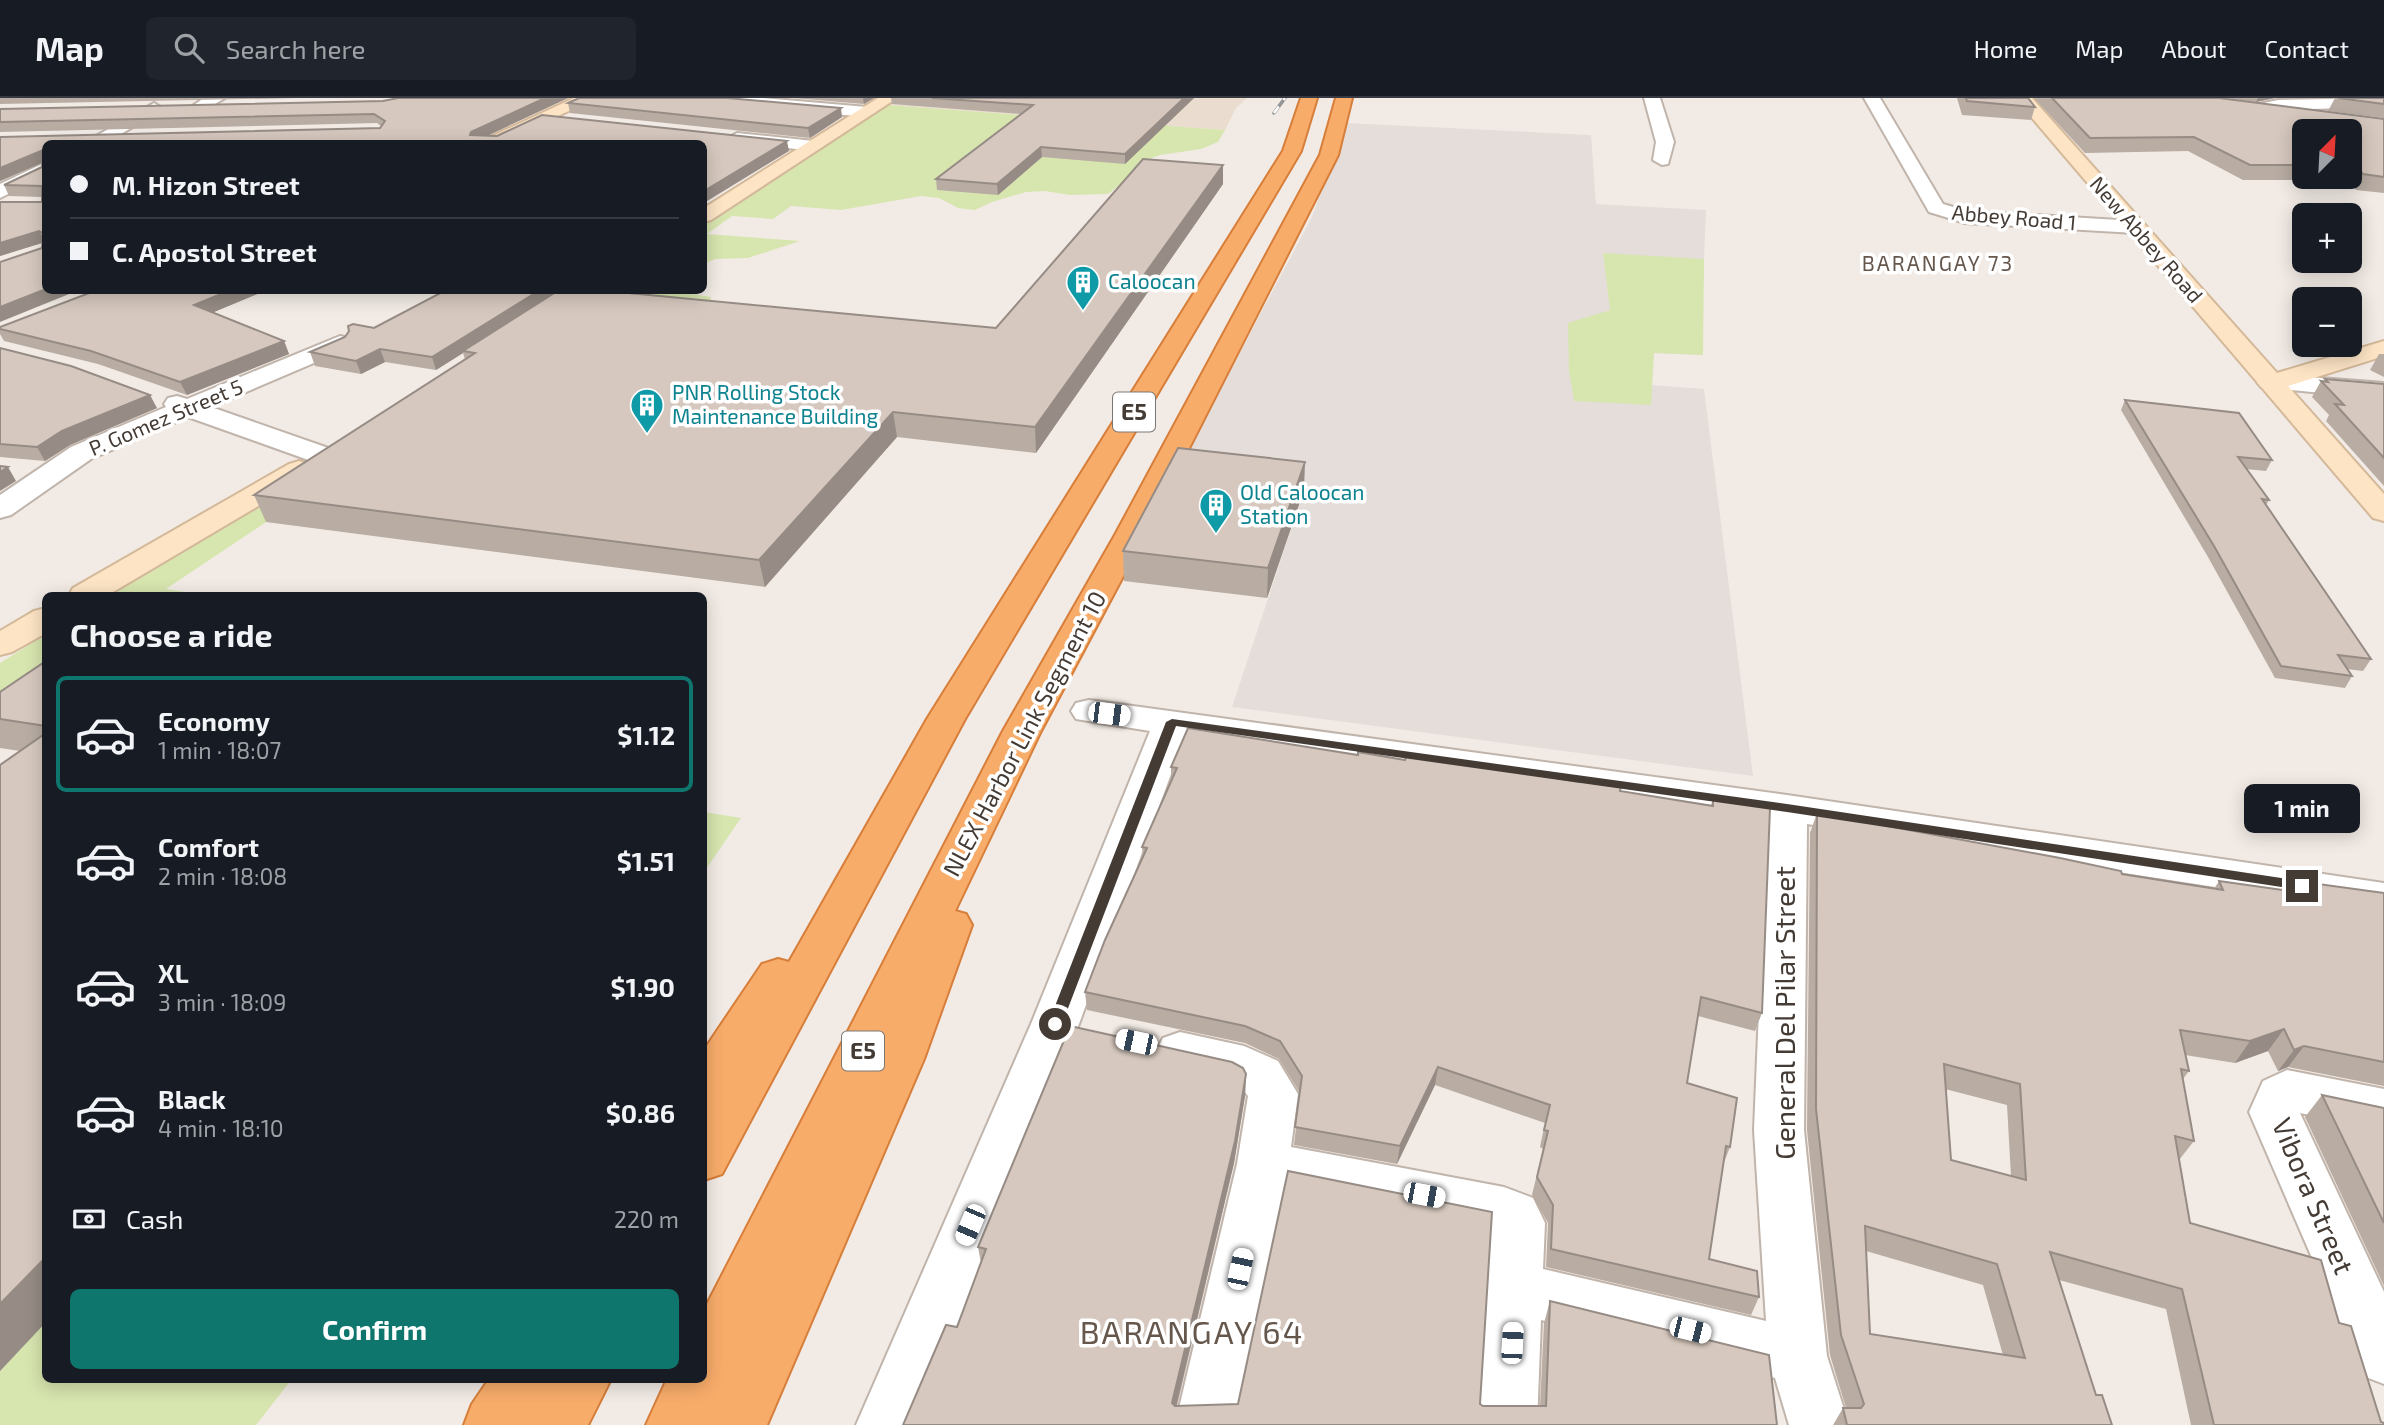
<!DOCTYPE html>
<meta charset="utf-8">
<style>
body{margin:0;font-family:"Exo 2",sans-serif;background:#20242c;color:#f1f3f6;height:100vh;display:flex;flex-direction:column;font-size:26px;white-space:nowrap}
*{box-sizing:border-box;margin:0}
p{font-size:23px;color:#9ea1a6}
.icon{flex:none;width:38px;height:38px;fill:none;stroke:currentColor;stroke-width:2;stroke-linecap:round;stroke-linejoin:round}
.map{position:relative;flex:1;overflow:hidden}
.drawer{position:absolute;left:42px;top:494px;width:665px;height:791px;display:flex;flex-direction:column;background:#171b24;border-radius:10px;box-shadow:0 4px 18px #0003}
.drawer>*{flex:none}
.banner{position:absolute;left:42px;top:42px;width:665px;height:154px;border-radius:10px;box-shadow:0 4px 18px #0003;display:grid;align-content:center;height:154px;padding:0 28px;background:#171b24}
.needle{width:46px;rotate:24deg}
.tools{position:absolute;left:2292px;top:21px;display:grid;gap:14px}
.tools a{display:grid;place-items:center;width:70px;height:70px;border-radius:10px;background:#171b24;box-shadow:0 4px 18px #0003;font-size:35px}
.end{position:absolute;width:32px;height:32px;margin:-16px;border:9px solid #443b35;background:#fff;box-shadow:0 0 0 4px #fff}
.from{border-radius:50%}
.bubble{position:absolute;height:49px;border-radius:10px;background:#171b24;box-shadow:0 4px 18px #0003;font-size:23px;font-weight:700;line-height:49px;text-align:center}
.car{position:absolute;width:21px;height:42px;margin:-21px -10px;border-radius:9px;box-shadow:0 0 5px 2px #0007;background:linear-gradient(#fff 24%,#345 0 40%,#fff 0 76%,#345 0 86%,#fff 0)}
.banner b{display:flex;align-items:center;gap:24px;height:66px;font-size:26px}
.banner b+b{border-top:2px solid #363941}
.banner i{width:18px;height:18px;background:#f1f3f6}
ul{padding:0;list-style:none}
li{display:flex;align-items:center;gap:21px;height:116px;margin:0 14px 10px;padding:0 14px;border:4px solid transparent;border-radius:10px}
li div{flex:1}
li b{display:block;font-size:26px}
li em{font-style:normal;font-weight:700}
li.selected{border-color:#0f766e}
li>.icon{width:63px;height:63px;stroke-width:1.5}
h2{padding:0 28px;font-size:32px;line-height:84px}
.pay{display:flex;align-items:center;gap:18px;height:77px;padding:0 28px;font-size:26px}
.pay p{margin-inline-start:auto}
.primary-button{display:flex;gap:14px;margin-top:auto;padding:14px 28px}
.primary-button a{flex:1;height:80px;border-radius:10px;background:#0f766e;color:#fff;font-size:28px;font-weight:700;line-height:80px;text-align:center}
header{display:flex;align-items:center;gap:42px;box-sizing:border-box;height:98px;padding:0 35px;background:#171b24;border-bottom:2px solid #363941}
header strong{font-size:33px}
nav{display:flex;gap:38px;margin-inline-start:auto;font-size:24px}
.search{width:490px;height:63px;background:#20242c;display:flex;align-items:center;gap:18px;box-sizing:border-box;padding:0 24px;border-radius:10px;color:#9ea1a6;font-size:26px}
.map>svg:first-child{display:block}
.industrial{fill:#e4ddda}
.education{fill:#eaddcf}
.green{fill:#d7e5af}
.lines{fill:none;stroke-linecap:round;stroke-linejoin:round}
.street-casing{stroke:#c0b4ab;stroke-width:4}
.secondary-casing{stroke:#d3b899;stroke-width:4}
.highway-casing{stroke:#d67e3a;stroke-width:4}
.street{fill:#fff;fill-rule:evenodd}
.secondary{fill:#fce4c5;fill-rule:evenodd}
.highway{fill:#f8ac6a;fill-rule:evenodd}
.rail-casing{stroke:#949494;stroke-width:3.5}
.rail{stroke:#fff;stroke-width:2.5;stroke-dasharray:8;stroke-linecap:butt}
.wall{fill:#b8aca3;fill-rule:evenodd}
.shaded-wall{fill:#968c85}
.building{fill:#d6c8be;stroke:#968c85;stroke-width:2;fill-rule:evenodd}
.route{fill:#443b35}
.labels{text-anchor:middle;stroke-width:7;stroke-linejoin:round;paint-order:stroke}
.far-street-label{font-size:21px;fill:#443b35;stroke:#fff}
.far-neighbourhood-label{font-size:21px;letter-spacing:2px;fill:#66574d;stroke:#fff}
.far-culture-label{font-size:21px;fill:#0d838f;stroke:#fff;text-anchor:start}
.shield{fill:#fff;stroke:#7c7672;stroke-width:2}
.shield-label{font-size:23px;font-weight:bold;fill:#443b35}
.street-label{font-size:24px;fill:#443b35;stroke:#fff}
.near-street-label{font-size:28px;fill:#443b35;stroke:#fff}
.near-neighbourhood-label{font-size:32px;letter-spacing:2px;fill:#66574d;stroke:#fff}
</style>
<header>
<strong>Map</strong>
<div class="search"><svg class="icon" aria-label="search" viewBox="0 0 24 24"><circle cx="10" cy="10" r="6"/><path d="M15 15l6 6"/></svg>Search here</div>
<nav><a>Home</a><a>Map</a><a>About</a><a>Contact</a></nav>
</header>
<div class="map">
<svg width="2384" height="1327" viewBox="0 0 2384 1327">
<rect width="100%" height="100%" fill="#f2ebe5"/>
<polygon class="industrial" points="1347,25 1591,37 1596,106 1706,112 1702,216 1703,257 1654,255 1651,287 1704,291 1753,678 1232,609 1304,392 1174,378 1311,121"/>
<polygon class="education" points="898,0 1247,0 1236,10 1225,32 887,7"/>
<g class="green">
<polygon points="887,7 1225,32 1218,44 1201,51 1160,57 1144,63 1130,79 1108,96 1070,97 1045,93 1026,94 992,104 975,112 958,110 939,100 921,98 841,112 791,108 773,121 732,118 707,136 800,143 748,160 715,161 704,166 704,122"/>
<polygon points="1603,155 1704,161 1703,257 1654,255 1651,307 1574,303 1569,273 1568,225 1610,212"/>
<polygon points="592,193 674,193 711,199 711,212 582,213 166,491 204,497 108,497"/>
<polygon points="45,537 45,607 0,640 0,565"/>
<polygon points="704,714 741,720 704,774"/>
<polygon points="45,1224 46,1281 292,1281 256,1327 0,1327 0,1273"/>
</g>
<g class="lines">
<defs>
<g id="street">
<polygon points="204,0 225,0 205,12 193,12 191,9"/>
<polygon points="699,0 763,0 867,9 875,14 867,19 707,5"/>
<polygon points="1644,0 1660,0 1674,44 1668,66 1662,67 1653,62 1656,44"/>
<polygon points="1864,0 1880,0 1943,106 1967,113 2135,123 2142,125 2145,129 2142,133 2135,135 1965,125 1929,114"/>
<polygon points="2384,0 2384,9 2278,12 2251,17 2243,12 2245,9 2278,2"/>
<polygon points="154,5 162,10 160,13 104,46 82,46"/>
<polygon points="737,35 814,43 823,48 814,53 731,44 728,40"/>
<polygon points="46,64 46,77 0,100 0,86"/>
<polygon points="340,238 349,240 352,245 349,250 211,309 334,352 338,358 334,364 324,366 314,364 188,319 91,361 11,417 0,420 0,397 71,349 166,309 164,306 168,300 177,298 187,301"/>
<polygon points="2270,276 2384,285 2384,301 2261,289 2257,284 2261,279"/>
<path d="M1089 602 1787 697 2384 785V815L1807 726 1804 1032 1827 1258 1849 1327H1789L1775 1280 1541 1222 1537 1327H1477L1490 1134 1284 1092 1235 1327H1175L1237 1066 1248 998C1235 977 1186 974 1163 966L1156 953 1163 940 1180 934 1244 948 1278 963 1298 996 1291 1049 1504 1089 1533 1100 1545 1125 1543 1171 1766 1223 1754 1032 1767 720 1185 638 1079 926 916 1327H856L1031 926 1150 633 1076 621 1071 613 1076 605Z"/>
<polygon points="2287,972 2384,991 2384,1033 2300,1015 2384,1194 2384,1286 2363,1278 2249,1014 2263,983"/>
</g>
<g id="secondary">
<polygon points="574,0 596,0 499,46 475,46"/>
<polygon points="878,0 897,0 711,122 704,124 704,110"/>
<polygon points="2015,0 2032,0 2277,275 2384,243 2384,258 2288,288 2384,396 2384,423 2373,420"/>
<polygon points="299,363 309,366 313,372 309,378 108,497 69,497 73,490 289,366"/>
<polygon points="46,510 46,535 12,554 0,557 0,533 34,513"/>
</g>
<g id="highway">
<polygon points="1301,0 1317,0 1301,53 965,621 722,1076 704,1082 704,952 762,866 778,861 789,864 927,621 1283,53"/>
<polygon points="1336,0 1352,0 1338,57 1145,437 1041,633 955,813 966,816 972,827 924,961 767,1327 646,1327 667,1281 704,1281 704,1212 1003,633 1115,437 1320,57"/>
<polygon points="489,1281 611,1281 588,1327 464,1327 472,1306"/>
</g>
</defs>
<use href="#street" class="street-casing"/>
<use href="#secondary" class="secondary-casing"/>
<use href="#highway" class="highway-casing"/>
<use href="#street" class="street"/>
<use href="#secondary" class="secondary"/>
<use href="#highway" class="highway"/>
<defs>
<polyline id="rail" points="1274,15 1285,0"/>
</defs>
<use href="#rail" class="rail-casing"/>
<use href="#rail" class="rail"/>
</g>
<g class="wall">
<polygon points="0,0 299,0 0,6"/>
<polygon points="568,0 486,38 789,53 42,150 42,145 0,158 0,104 42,104 42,99 9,98 4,87 42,69 42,65 0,83 0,39 380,30 381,28 377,25 0,34 0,11"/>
<polygon points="793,0 874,0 864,6"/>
<polygon points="891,0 1194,0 1125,66 1042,59 998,97 937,92 936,81 1021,16 892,6"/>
<polygon points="1957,0 2028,0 2035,9 2031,22 1962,17"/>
<path d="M2034 0H2219L2384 21V95L2356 92 2351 86 2314 82H2243L2188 53 2085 55ZM2305 33H2350V79H2305Z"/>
<polygon points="2225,0 2275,0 2256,4"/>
<polygon points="2335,0 2384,0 2384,20 2328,13"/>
<polygon points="568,5 842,19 810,40 570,15"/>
<polygon points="1223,67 1223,86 1036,355 897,339 765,489 266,424 254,397 465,261 463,255 436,272 385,264 361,276 315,268 310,254 374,230 996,230"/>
<polygon points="97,192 267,192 213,214 284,243 289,256 187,297 98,266 4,243 0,236 0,229"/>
<polygon points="0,250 157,310 70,347 45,363 0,359"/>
<polygon points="2379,256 2384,256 2384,279 2370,272"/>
<polygon points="2325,281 2384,286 2384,388 2326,323 2329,317 2312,299 2321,283 2324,283"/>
<polygon points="2125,302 2272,362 2266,373 2246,371 2269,402 2266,407 2371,561 2363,573 2347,571 2352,578 2345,590 2275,580 2208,459 2121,312"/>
<polygon points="1304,392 1267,500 1124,483 1123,453"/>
<polygon points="46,563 46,1224 0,1273 0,667 20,653 0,650 0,594"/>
<polygon points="1358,657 1405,662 1620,693 1711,707 1713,701 1762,915 1755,933 1698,918 1687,985 1730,1049 1723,1067 1709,1161 1759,1199 1751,1217 1546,1169 1548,1125 1532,1097 1543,1051 1540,1049 1545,1025 1435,987 1397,1066 1294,1047 1300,995 1279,961 1245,945 1087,912 1085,894 1143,760 1142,749 1171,683 1171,669"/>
<path d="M1817 715 2122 776 2214 791 2219 783 2282 792 2289 782 2384 795V988L2288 969 2278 973 2268 953 2235 965 2185 957 2189 973 2183 981 2194 1043 2179 1062 2190 1125 2339 1225 2381 1324 2384 1327H2191L2166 1211 2059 1182 2096 1297 2112 1327H1833L1843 1310H1846L1830 1257 1807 1032 1810 735ZM1945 991 2007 1007 2011 1078 1951 1062ZM1866 1153 1983 1187 2003 1257 1870 1236Z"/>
<polygon points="1246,976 1245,998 1234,1065 1177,1308 1480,1306 1483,1308 1540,1308 1544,1225 1550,1203 1777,1327 903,1327 957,1229 981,1165 978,1149"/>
<polygon points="2322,997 2384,1010 2384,1188 2305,1019"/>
</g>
<g class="shaded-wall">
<polygon points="545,0 568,0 474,44 470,37 471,34"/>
<polygon points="863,0 874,0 864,6"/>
<polygon points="1184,0 1194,0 1125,66 1125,56"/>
<polygon points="2258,0 2275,0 2256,4"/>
<polygon points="841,10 842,19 810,40 808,30"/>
<polygon points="787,43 789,53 704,105 704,93"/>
<polygon points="1041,49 1042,59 998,97 997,86"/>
<polygon points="43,52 46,63 0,83 0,70"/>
<polygon points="1223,67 1223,86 1036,355 1035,329"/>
<polygon points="39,133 45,144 0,158 0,145"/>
<polygon points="46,191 46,192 79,192 0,224 0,209"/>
<polygon points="231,192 267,192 200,220 194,207"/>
<polygon points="540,192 563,192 463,253 463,255 436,272 432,259"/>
<polygon points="284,243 289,256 187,297 180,284"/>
<polygon points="380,251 385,264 361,276 356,263"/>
<polygon points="150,297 157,310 70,347 45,363 37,349 62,333"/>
<polygon points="893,314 897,339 765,489 759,462"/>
<polygon points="1305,364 1304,392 1267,500 1268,470"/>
<polygon points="8,369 16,383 0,393 0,374"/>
<polygon points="2284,931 2268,953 2235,965 2250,943"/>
<polygon points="2304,948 2288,969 2278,973 2294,952"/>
<polygon points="1438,969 1435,987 1397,1066 1400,1048"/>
<polygon points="1246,976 1245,998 1234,1065 1172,1326 1172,1305"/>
<polygon points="46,1159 46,1224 0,1273 0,1206"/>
</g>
<g class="building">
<polygon points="398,0 545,0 471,34 470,37 497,38 542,17 787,43 704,93 704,46 46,46 46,191 0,209 0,164 42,150 43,135 39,133 0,145 0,104 42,104 42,88 4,87 42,69 43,52 0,70 0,39 380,30 385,23 374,16 0,24 0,11 383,3"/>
<polygon points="579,0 727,0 841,10 808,30 568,5"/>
<polygon points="932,0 1184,0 1125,56 1041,49 997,86 936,81 1033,7"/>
<polygon points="1966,0 2028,0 2035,9 1967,3"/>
<polygon points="2052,0 2219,0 2384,21 2384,79 2363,76 2359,71 2350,70 2350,33 2305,33 2305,67 2250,67 2194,39 2090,40"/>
<polygon points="2338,0 2384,0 2384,6"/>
<polygon points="1143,61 1223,67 1035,329 893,314 759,462 254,397 475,255 463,253 559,192 597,192 996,230"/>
<polygon points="97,192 231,192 194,207 284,243 180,284 91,253 0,231 0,229"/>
<polygon points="446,192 540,192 432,259 380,251 356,263 310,254 345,239 349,233 348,228 353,226 374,230"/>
<polygon points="0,250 71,268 150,297 62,333 37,349 0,346"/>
<polygon points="2325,281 2384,286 2384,360 2335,306 2344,307 2321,283 2328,284"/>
<polygon points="2125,302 2239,315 2272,362 2238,359 2269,402 2262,401 2371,561 2338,557 2352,578 2281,568 2214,448"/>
<polygon points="1178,350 1305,364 1268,470 1123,453"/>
<polygon points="0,368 8,369 0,374"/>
<polygon points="46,563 46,628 0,621 0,594"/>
<polygon points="1188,630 1358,657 1358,654 1405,662 1407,656 1580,684 1580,682 1621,688 1620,693 1713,708 1713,701 1770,710 1762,915 1701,899 1687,985 1737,1000 1730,1049 1726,1048 1709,1161 1757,1173 1759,1199 1551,1151 1553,1107 1537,1079 1548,1033 1544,1032 1550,1007 1438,969 1400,1048 1295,1029 1302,978 1280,943 1245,928 1085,894 1105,842 1147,750 1142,749 1177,670 1171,669"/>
<polygon points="46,635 46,1159 0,1206 0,667"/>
<path d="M1817 715 2060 760 2121 773 2122 776 2223 792 2219 783 2296 794 2289 782 2384 795V964L2304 948 2294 952 2284 931 2250 943 2180 932 2189 973 2181 971 2194 1043 2175 1038 2190 1125 2321 1162 2339 1225 2351 1228 2381 1324 2384 1325V1327H2214L2182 1191 2050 1154 2096 1297H2102L2112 1327H1847L1843 1310H1861L1864 1306 1841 1237 1816 1011ZM1944 966 2020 986 2026 1082 1951 1062ZM1865 1128 1997 1166 2025 1260 1870 1236Z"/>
<polygon points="1070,928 1232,964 1243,970 1246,976 1235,1043 1172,1305 1175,1308 1238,1306 1288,1073 1492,1114 1480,1306 1483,1308 1546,1308 1550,1203 1769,1257 1777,1327 903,1327 946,1227 957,1229 986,1151 978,1149"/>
<polygon points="2322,997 2384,1010 2384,1125"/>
</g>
<polygon class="route" points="1172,621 1787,706 2302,783 2309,788 2302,792 1787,714 1176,628 1062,926 1055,932 1050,930 1048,926 1166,624"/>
<defs>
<symbol id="building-pin" viewBox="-11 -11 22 30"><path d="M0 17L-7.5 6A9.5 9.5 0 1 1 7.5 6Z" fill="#0f9aa8" stroke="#fff"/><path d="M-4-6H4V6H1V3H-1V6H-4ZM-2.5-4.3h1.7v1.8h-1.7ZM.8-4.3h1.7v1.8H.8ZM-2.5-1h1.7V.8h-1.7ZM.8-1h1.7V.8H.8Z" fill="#fff"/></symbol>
</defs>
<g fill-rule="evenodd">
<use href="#building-pin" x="1064" y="165" width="38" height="52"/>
<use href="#building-pin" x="628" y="288" width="38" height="52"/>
<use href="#building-pin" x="1197" y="388" width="38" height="52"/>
</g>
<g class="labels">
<g class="far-street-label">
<text transform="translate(2014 120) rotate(5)" y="7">Abbey Road 1</text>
<text transform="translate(2146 142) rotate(49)" y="7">New Abbey Road</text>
<text transform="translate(166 320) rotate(-23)" y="7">P. Gomez Street 5</text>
</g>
<g class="far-neighbourhood-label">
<text x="1938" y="173">BARANGAY 73</text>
</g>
<g class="far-culture-label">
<text x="1108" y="191">Caloocan</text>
<text x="672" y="302">PNR Rolling Stock<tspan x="672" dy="24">Maintenance Building</tspan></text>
<text x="1240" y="402">Old Caloocan<tspan x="1240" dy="24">Station</tspan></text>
</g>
<g class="shield">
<rect x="1113" y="294.5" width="42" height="39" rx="5"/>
<rect x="842" y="933.5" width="42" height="39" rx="5"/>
</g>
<g class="shield-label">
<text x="1134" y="322">E5</text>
<text x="863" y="961">E5</text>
</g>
<g class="street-label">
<text transform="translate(1025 636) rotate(-62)" y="8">NLEX Harbor Link Segment 10</text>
</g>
<g class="near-street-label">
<text transform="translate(1785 915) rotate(-90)" y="10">General Del Pilar Street</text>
<text transform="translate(2313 1098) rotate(67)" y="10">Vibora Street</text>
</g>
<g class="near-neighbourhood-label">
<text x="1192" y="1246">BARANGAY 64</text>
</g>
</g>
</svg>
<div class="tools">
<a><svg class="needle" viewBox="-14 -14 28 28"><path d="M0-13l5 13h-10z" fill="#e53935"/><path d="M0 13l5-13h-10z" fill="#9ea1a6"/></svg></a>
<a>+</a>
<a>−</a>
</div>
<i class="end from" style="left:1055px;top:926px"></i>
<i class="end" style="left:2302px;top:788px"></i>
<div class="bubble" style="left:2244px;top:686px;width:116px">1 min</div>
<i class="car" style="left:1109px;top:616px;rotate:97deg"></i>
<i class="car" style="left:1136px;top:944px;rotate:282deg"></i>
<i class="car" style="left:1424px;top:1097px;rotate:101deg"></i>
<i class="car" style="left:970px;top:1127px;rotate:203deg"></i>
<i class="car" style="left:1240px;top:1171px;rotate:12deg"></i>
<i class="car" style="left:1690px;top:1232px;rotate:104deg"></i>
<i class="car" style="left:1512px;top:1245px;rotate:3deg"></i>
<div class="banner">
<b><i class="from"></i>M. Hizon Street</b>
<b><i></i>C. Apostol Street</b>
</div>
<section class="drawer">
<h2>Choose a ride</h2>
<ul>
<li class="selected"><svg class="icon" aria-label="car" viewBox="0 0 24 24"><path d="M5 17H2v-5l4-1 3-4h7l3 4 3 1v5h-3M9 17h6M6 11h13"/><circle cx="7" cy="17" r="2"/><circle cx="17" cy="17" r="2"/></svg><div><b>Economy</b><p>1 min · 18:07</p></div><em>$1.12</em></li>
<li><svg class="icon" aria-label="car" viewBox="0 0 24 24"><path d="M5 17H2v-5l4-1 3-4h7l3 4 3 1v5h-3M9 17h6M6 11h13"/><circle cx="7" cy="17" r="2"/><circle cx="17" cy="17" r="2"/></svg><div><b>Comfort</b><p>2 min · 18:08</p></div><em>$1.51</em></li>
<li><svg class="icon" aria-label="car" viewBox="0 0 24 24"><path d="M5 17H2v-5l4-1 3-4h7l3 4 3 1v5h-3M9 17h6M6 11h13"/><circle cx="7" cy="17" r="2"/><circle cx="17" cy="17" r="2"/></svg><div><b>XL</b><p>3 min · 18:09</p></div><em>$1.90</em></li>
<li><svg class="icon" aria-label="car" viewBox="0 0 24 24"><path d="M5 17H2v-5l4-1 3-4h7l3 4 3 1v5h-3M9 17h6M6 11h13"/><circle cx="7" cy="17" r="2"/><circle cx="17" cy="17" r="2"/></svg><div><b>Black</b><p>4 min · 18:10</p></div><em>$0.86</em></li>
</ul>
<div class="pay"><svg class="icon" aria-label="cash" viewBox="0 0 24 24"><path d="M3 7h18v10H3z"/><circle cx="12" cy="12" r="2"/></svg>Cash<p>220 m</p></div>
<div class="primary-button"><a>Confirm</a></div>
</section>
</div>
